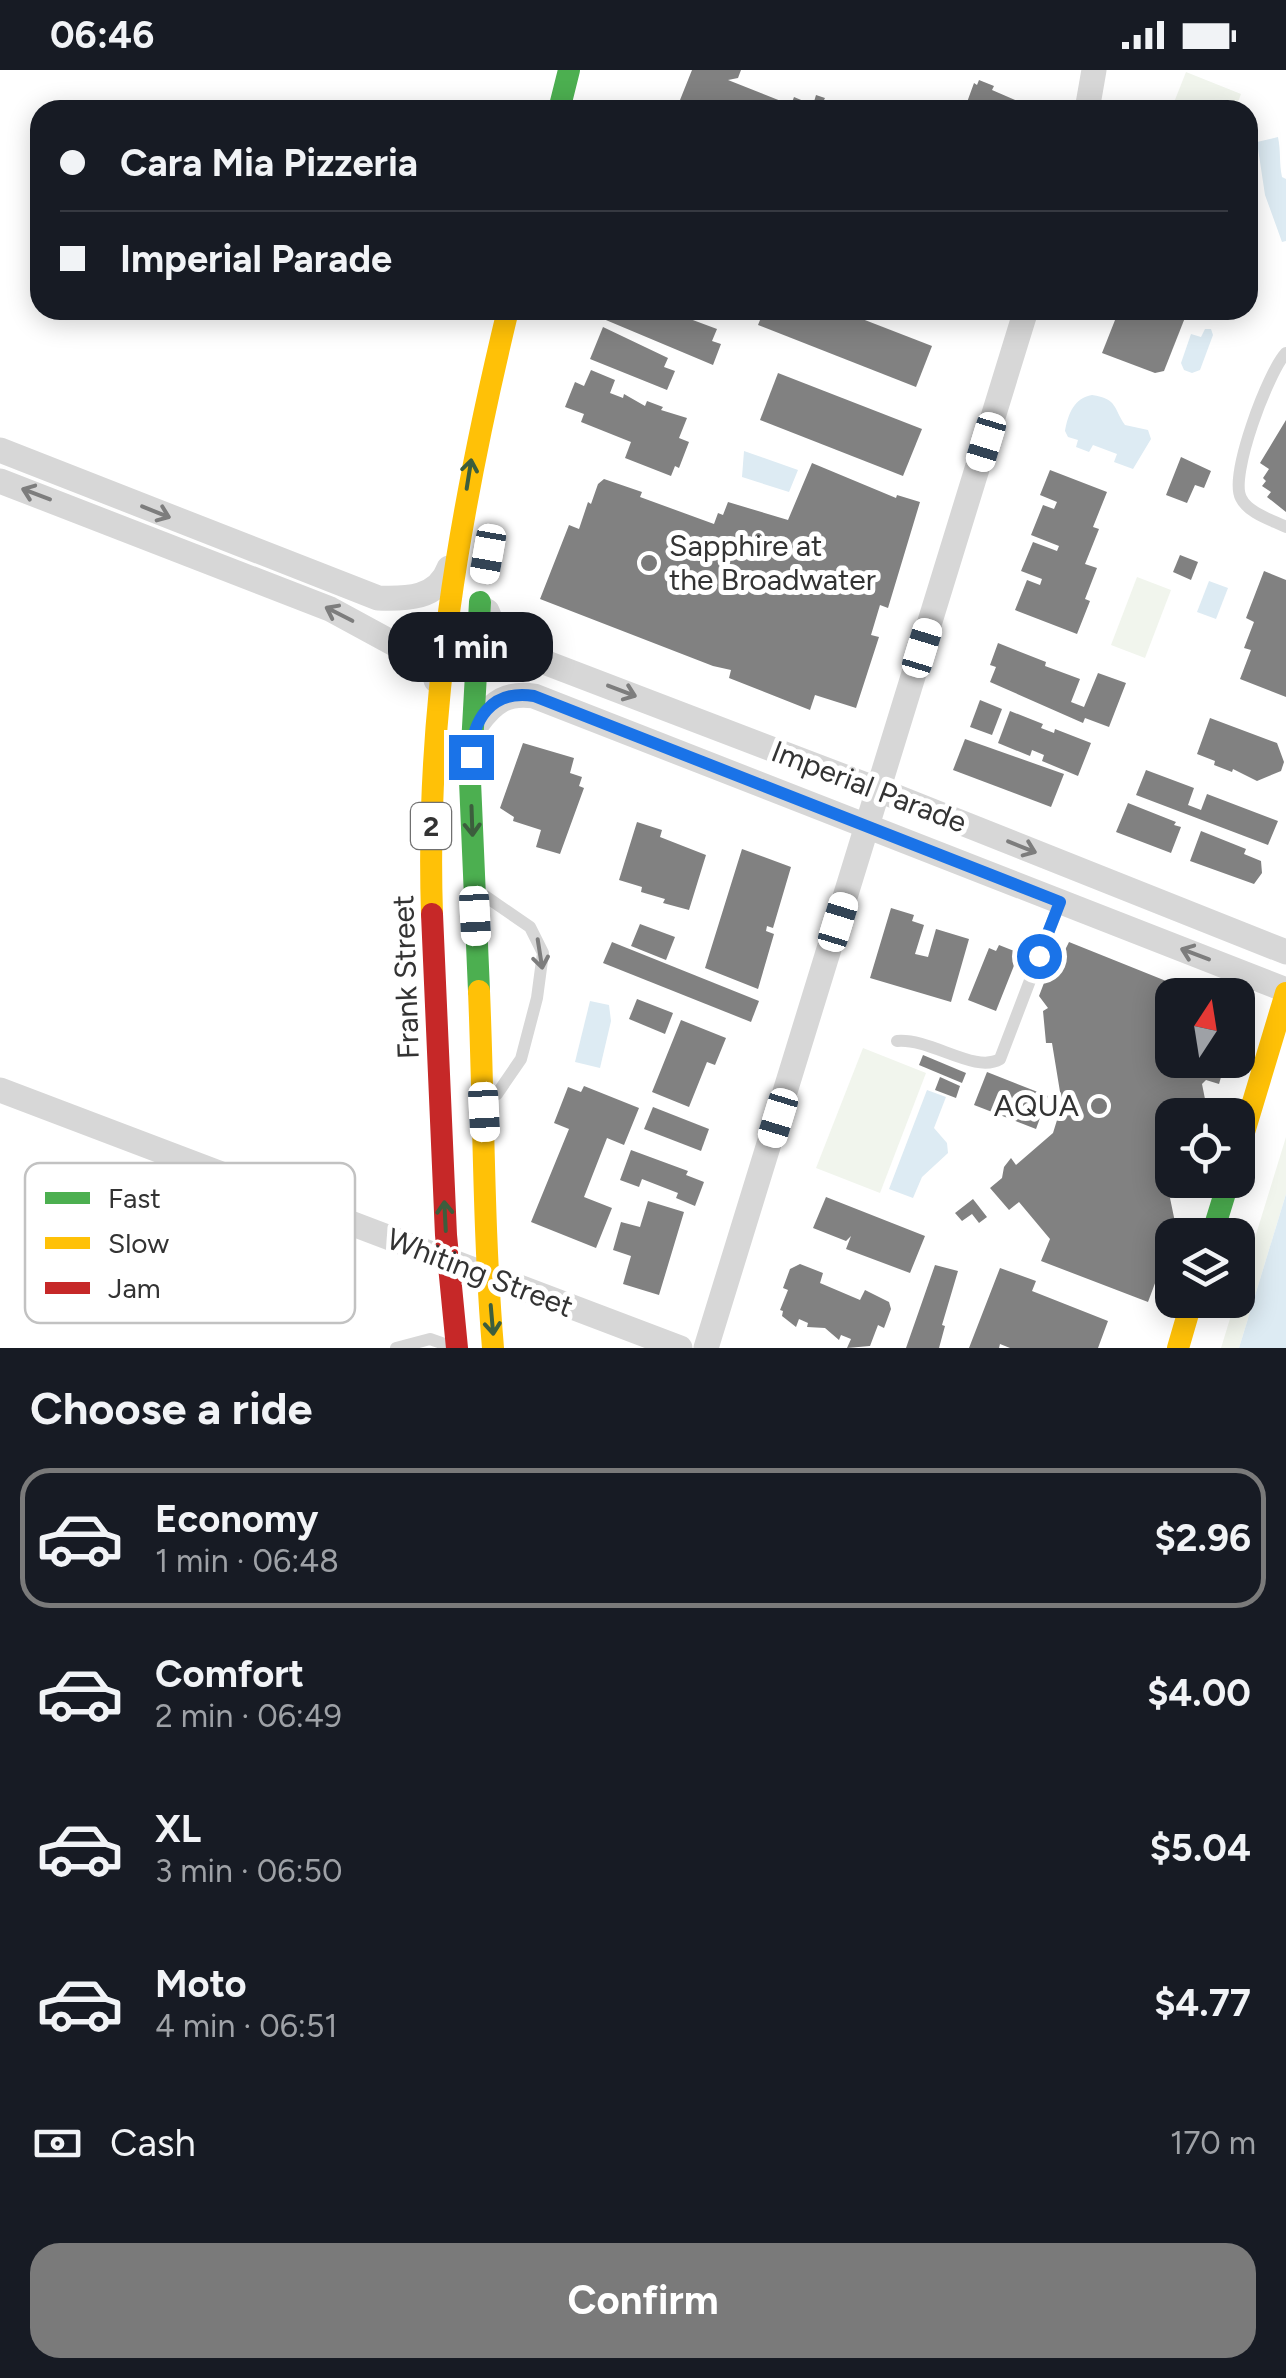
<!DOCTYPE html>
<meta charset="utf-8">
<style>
body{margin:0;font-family:Figtree,sans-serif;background:#20242c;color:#f1f3f6;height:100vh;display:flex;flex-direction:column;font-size:38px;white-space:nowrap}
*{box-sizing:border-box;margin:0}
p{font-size:32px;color:#9ea1a6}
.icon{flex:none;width:55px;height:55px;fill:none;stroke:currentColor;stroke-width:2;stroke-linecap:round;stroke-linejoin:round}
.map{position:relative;height:1278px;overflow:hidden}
.drawer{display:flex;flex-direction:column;background:#171b24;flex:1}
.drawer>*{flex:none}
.banner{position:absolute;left:30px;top:30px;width:1228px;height:220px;border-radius:30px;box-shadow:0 5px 25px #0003;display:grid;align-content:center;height:220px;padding:0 30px;background:#171b24}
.needle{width:65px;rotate:12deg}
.fabs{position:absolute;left:1155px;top:908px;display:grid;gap:20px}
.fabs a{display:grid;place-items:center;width:100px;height:100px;border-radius:20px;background:#171b24;box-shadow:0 5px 25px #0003;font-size:50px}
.end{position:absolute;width:45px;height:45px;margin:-22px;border:12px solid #1a73e8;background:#fff;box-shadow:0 0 0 5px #fff}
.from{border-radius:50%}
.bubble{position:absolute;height:70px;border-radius:30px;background:#171b24;box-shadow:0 5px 25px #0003;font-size:32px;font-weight:700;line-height:70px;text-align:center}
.car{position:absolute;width:30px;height:60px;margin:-30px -15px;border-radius:12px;box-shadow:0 0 8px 2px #0007;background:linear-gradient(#fff 24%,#345 0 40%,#fff 0 76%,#345 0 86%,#fff 0)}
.banner b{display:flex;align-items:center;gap:35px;height:95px;font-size:38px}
.banner b+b{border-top:2px solid #363941}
.banner i{width:25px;height:25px;background:#f1f3f6}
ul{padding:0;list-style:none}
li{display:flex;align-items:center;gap:30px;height:140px;margin:0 20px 15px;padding:0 10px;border:5px solid transparent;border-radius:30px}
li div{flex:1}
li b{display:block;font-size:38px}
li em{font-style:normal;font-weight:700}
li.current{border-color:#7a7a7a}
li>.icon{width:90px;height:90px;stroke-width:1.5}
h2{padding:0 30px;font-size:45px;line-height:120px}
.pay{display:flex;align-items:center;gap:25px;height:110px;padding:0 30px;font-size:38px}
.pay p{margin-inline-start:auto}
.button{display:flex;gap:20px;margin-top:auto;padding:20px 30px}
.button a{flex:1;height:115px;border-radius:30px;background:#7a7a7a;color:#fff;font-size:40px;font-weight:700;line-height:115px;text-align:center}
.status{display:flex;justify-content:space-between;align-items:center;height:70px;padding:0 50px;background:#171b24;direction:ltr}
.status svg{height:28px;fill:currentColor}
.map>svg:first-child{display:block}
.green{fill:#f1f5ed}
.water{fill:#ddebf3}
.building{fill:#818181}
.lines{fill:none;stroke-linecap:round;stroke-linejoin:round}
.lane{stroke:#d7d7d7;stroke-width:12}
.street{stroke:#d7d7d7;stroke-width:25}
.fast{stroke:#4caf50;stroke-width:22}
.slow{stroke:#ffc107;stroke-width:22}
.jam{stroke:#c62828;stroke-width:22}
.oneway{stroke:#3c5e3d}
.oneway2{stroke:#7d7d7d}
.route{stroke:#1a73e8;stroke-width:12}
.poi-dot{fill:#7a7a7a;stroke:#fff;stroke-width:4}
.labels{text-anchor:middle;stroke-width:10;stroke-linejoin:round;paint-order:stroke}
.shield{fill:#fff;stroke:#707070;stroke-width:2.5}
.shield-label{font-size:28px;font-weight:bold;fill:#333}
.poi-label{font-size:30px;fill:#333;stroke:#fff;text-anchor:start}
.street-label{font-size:30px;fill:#333;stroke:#fff}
.key{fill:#fff;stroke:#c2c2c2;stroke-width:2.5}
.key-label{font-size:28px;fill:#333}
</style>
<div class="status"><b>06:46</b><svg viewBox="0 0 49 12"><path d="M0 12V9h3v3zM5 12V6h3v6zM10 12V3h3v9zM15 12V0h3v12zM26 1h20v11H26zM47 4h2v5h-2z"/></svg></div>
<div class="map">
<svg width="1286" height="1278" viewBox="0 0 1286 1278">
<rect width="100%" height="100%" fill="#fff"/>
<g class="green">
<polygon points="1186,2 1241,24 1235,40 1171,40"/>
<polygon points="1137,507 1171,520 1145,588 1111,575"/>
<polygon points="863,978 926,1003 880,1123 816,1098"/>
<polygon points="1286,1067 1286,1124 1239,1278 1221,1278"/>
</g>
<g class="water">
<path d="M1278 67C1281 81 1279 93 1282 107L1286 109V171L1282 172 1265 125 1257 72Z"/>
<polygon points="1205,259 1211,259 1213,265 1200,300 1192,303 1184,300 1181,293 1191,264 1201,267"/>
<path d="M1092 325C1118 329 1113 338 1125 355L1148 360 1151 369 1133 399 1114 392 1117 384 1093 375 1089 382 1076 377 1078 370 1068 367 1065 361C1068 344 1074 328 1092 325Z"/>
<polygon points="744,381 798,400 789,422 742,407"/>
<polygon points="1209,511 1228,518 1216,549 1197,542"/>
<polygon points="590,931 609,935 611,951 600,998 575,992"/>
<polygon points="927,1020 946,1027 934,1058 947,1073 948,1083 922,1107 913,1128 889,1119"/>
<polygon points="1286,1124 1286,1278 1239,1278"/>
</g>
<g class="building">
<polygon points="692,0 741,0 738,8 728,10 791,35 794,27 813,35 816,25 825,28 822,34 837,40 676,40"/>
<polygon points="979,10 994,16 992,20 1020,32 1016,40 955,40 958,32 966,35 974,13 977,15"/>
<polygon points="582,240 661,240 659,245 672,250 674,243 717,259 712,271 721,274 713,295"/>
<polygon points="764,240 839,240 932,276 916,317 758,255"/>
<polygon points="1119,240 1188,240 1164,301 1155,303 1102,283"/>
<polygon points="603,257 668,288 664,297 675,301 667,320 590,289"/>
<polygon points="591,300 615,310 610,323 623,328 624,324 645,336 647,331 663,337 661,340 687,348 679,368 689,372 679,398 675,396 671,406 625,388 631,372 581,352 584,344 565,337 575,312 584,316"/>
<polygon points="778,303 922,359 903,406 760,350"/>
<polygon points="1286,350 1286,442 1267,427 1271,422 1262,416 1266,411 1263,408 1269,399 1260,393"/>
<polygon points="1181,387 1211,401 1204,418 1195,415 1187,433 1166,425"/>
<polygon points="812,393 896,428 897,425 920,432 888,538 880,535 871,565 879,567 856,638 815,625 810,640 729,608 731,600 713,596 540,529 569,455 579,459 588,432 591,434 598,414 604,409 642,422 640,427 714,454 718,443 723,445 728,432 788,450"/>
<polygon points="1050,400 1107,422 1093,457 1099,459 1085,494 1097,498 1085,529 1090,531 1077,564 1015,540 1027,510 1040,515 1042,509 1021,501 1033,472 1057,481 1059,476 1031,465 1043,435 1054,439 1057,432 1040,425"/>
<polygon points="1180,485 1198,492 1191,510 1173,502"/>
<polygon points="1264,501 1286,510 1286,627 1240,609 1251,580 1244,578 1254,552 1246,548"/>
<polygon points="998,573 1046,592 1045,596 1080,609 1071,632 1084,637 1098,603 1126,613 1109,657 1085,648 1083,653 990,612 996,597 990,595"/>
<polygon points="980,630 1002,639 992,665 970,657"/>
<polygon points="1010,641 1043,654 1041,658 1054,663 1055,659 1091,673 1078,706 1042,691 1044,685 1032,680 1030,686 998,673"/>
<polygon points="1210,648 1277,673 1284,692 1281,701 1257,711 1233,699 1232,702 1214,695 1215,691 1197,684"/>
<polygon points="965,669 1064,704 1051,737 953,700"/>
<polygon points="523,673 574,688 570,703 582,707 579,716 584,718 560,784 536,777 541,760 513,751 514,747 500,738"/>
<polygon points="1146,700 1194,718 1188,735 1201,740 1207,724 1278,751 1268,775 1136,725"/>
<polygon points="1128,733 1176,752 1174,755 1181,757 1171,783 1116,762"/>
<polygon points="637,752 662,760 660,767 706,785 689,840 663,833 665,829 641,822 642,817 619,810"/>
<polygon points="1201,761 1246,779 1244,784 1261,791 1262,803 1254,814 1190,791"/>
<polygon points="742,779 791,797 773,858 767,856 766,861 774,864 758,919 705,898"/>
<polygon points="891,838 914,845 912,851 924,855 915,884 928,887 936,859 969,869 951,932 870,908"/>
<polygon points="640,854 675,867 666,890 631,876"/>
<polygon points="612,872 759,931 751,952 603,893"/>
<polygon points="1069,872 1201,925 1172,925 1172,990 1226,990 1219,1014 1206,1010 1202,1014 1208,1044 1172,1045 1172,1110 1183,1110 1185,1126 1170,1128 1176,1157 1148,1232 1041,1191 1050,1169 1019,1132 1009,1140 990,1118 1002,1108 1004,1097 1011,1088 1016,1095 1053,1063 1062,1034 1052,973 1046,973 1043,941 1048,938 1039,926 1057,879 1064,882"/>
<polygon points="999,875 1019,883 996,941 968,930 989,878 996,881"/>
<polygon points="637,929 673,943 665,964 629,949"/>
<polygon points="681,950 726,968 715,995 707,992 689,1037 652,1022"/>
<polygon points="923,985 966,1003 962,1013 919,995"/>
<polygon points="987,1002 1048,1026 1036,1059 974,1035"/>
<polygon points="940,1007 960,1016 956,1028 935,1020"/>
<polygon points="584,1016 639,1038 624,1075 607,1068 584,1127 612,1138 596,1178 531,1152 569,1059 554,1053 568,1017 581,1022"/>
<polygon points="653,1037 709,1059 701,1081 644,1059"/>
<polygon points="631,1080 688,1101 686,1105 704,1112 695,1136 676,1128 678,1123 642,1109 639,1117 620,1110"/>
<polygon points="826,1127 925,1166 910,1203 846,1179 851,1166 846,1171 813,1158"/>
<polygon points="973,1129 987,1147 979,1153 972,1144 962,1151 955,1143"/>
<polygon points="648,1131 684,1142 659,1225 623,1214 631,1186 613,1180 621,1152 640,1157"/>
<polygon points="800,1194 823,1203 820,1213 860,1230 865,1220 889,1232 891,1239 884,1258 878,1255 870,1276 847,1278 851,1269 841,1265 839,1270 825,1258 807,1257 808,1253 799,1249 796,1257 782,1246 783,1241 780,1240 788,1220 783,1218 790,1199"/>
<polygon points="935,1195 958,1201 942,1255 945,1256 939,1278 906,1278"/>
<polygon points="1000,1198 1036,1211 1032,1221 1108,1251 1098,1278 1010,1278 1000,1274 999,1278 969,1278"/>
</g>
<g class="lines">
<g class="lane">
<path d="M1286 283C1268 302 1229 406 1241 428 1248 443 1272 450 1286 457"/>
<polyline points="485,826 530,857 543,883 537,928 521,989 497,1024"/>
<path d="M897 971C931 968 975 1004 1000 989L1060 832"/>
<polyline points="396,1278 430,1269 447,1275"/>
</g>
<g class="street">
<polyline points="1087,40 1094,0"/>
<path d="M0 380 378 528C406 529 438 529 449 498"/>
<polyline points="0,411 330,539 433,595 436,610"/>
<polyline points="487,541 498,567 531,587 879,720 1286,882"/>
<path d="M478 653C493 632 507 622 534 626L1286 920"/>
<polyline points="0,1020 680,1278"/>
<polyline points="706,1278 1026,240"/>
</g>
<g class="fast">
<polyline points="559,40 569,0"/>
<polyline points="479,921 470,711 480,532"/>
<polyline points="1212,1165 1229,1110"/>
</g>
<g class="slow">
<path d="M432 844C425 639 460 438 508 240"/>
<path d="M479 921C484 1040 483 1160 493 1278"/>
<polyline points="1238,1082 1286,923"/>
<polyline points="1178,1278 1192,1230"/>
</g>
<polyline class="jam" points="432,844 446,1165 457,1278"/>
</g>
<defs><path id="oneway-shaft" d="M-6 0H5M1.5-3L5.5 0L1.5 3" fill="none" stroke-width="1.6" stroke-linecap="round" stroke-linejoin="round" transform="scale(2.5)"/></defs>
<g class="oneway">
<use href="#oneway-shaft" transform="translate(469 404) rotate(-81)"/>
<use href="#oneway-shaft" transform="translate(472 751) rotate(88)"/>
<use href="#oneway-shaft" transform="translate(445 1146) rotate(-93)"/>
<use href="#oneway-shaft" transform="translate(492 1250) rotate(85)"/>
</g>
<g class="oneway2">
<use href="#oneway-shaft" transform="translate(36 424) rotate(-159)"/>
<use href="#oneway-shaft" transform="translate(156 442) rotate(22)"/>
<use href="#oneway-shaft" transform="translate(339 544) rotate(-153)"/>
<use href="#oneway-shaft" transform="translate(622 621) rotate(21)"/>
<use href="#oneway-shaft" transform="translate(1022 777) rotate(22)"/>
<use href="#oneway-shaft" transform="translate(540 884) rotate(81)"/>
<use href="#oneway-shaft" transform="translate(1195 884) rotate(-159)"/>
</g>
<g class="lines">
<path class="route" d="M471 687C472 650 491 619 534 626L1060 832 1039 886"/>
</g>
<g class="poi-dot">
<circle cx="649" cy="493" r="10"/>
<circle cx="1099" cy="1036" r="10"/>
</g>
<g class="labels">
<rect class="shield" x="411" y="733" width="40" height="46" rx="8"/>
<g class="shield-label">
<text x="431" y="766">2</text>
</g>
<g class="poi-label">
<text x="669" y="486">Sapphire at<tspan x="669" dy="34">the Broadwater</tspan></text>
<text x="1079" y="1046" text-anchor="end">AQUA</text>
</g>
<g class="street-label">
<text transform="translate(869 717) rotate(21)" y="10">Imperial Parade</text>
<text transform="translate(406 907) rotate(-92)" y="10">Frank Street</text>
<text transform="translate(480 1203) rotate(21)" y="10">Whiting Street</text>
</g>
</g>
<rect x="25" y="1093" width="330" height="160" rx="15" class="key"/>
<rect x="45" y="1122" width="45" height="12" fill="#4caf50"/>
<rect x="45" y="1167" width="45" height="12" fill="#ffc107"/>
<rect x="45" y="1212" width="45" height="12" fill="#c62828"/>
<g class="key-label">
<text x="108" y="1138">Fast</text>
<text x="108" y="1183">Slow</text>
<text x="108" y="1228">Jam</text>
</g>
</svg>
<div class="fabs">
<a><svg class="needle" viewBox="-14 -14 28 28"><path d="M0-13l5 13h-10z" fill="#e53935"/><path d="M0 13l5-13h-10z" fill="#9ea1a6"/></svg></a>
<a><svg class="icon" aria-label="locate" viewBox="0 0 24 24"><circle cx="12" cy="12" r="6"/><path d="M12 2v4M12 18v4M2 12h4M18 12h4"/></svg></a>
<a><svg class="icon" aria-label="layers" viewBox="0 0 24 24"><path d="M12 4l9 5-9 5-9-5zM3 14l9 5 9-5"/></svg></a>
</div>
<i class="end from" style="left:1039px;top:886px"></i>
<i class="end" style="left:471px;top:687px"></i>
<div class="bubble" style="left:388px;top:542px;width:165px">1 min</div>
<i class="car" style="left:986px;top:372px;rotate:197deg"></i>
<i class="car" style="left:488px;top:484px;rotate:190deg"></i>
<i class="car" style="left:922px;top:578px;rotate:17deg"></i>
<i class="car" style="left:475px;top:846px;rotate:177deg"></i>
<i class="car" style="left:838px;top:852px;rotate:17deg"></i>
<i class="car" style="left:484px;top:1042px;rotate:177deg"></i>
<i class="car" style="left:778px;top:1048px;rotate:197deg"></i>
<div class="banner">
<b><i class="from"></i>Cara Mia Pizzeria</b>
<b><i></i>Imperial Parade</b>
</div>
</div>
<section class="drawer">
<h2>Choose a ride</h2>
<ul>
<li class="current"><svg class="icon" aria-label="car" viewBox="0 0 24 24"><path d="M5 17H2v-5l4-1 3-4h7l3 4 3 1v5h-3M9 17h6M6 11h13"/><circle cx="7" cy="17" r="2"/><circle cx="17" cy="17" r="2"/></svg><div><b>Economy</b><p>1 min · 06:48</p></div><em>$2.96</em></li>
<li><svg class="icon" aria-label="car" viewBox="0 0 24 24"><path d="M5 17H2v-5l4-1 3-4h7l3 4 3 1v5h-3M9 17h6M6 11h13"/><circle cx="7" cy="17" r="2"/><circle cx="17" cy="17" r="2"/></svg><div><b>Comfort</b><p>2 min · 06:49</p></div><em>$4.00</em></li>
<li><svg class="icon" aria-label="car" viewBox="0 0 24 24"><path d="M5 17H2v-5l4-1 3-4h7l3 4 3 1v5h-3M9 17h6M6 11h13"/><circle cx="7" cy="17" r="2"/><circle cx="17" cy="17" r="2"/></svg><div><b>XL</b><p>3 min · 06:50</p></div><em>$5.04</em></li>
<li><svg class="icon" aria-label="car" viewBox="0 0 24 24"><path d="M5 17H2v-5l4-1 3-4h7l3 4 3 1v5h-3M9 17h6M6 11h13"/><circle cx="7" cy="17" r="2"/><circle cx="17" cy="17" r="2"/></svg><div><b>Moto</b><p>4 min · 06:51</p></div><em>$4.77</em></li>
</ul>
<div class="pay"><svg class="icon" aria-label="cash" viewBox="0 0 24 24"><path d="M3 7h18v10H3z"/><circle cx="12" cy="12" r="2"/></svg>Cash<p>170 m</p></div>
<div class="button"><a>Confirm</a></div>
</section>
